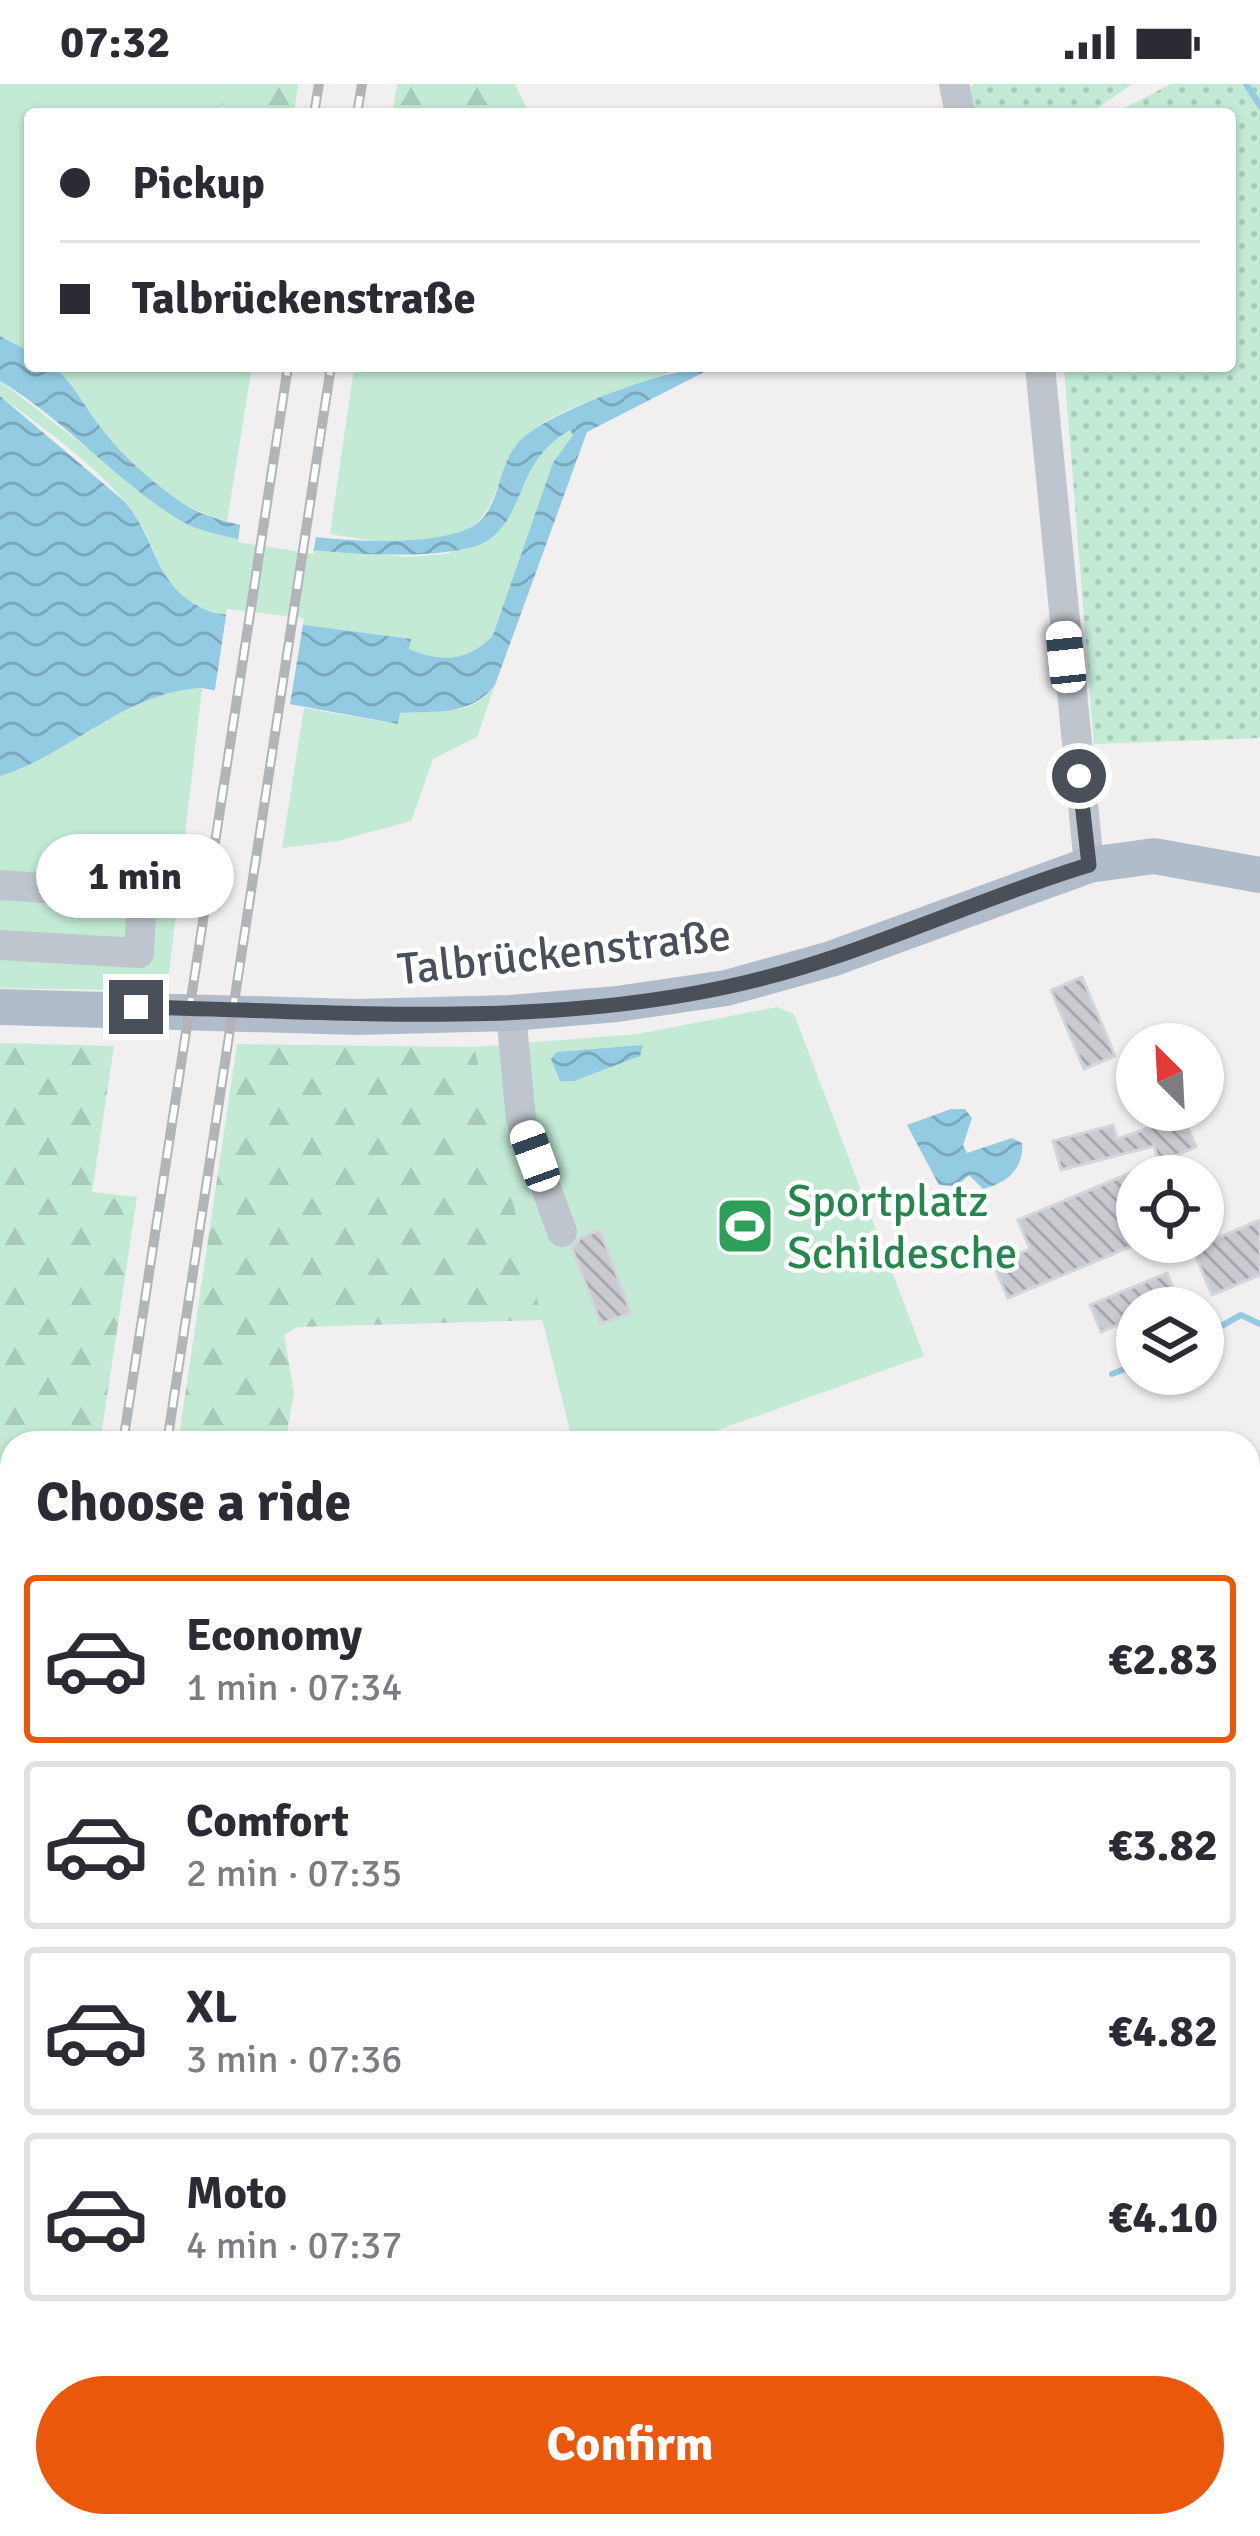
<!DOCTYPE html>
<meta charset="utf-8">
<style>
body{margin:0;font-family:Signika,sans-serif;background:#f7f7f7;color:#2b2b33;height:100vh;display:flex;flex-direction:column;font-size:45px;white-space:nowrap}
*{box-sizing:border-box;margin:0}
p{font-size:39px;color:#7c7c81}
.icon{flex:none;width:66px;height:66px;fill:none;stroke:currentColor;stroke-width:2;stroke-linecap:round;stroke-linejoin:round}
.map{position:relative;flex:1;overflow:hidden}
.sheet{position:absolute;left:0px;top:1347px;width:1260px;height:1107px;display:flex;flex-direction:column;background:#fff;border-radius:36px 36px 0 0;box-shadow:0 3px 9px #0004}
.sheet>*{flex:none}
.hud{position:absolute;left:24px;top:24px;width:1212px;height:264px;border-radius:12px;box-shadow:0 3px 9px #0004;display:grid;align-content:center;height:264px;padding:0 36px;background:#fff}
.needle{width:78px;rotate:336deg}
.controls{position:absolute;left:1116px;top:939px;display:grid;gap:24px}
.controls a{display:grid;place-items:center;width:108px;height:108px;border-radius:50%;background:#fff;box-shadow:0 3px 9px #0004;font-size:60px}
.end{position:absolute;width:54px;height:54px;margin:-27px;border:15px solid #49505a;background:#fff;box-shadow:0 0 0 6px #fff}
.from{border-radius:50%}
.bubble{position:absolute;height:84px;border-radius:42px;background:#fff;box-shadow:0 3px 9px #0004;font-size:39px;font-weight:700;line-height:84px;text-align:center}
.car{position:absolute;width:36px;height:72px;margin:-36px -18px;border-radius:15px;box-shadow:0 0 9px 3px #0007;background:linear-gradient(#fff 24%,#345 0 40%,#fff 0 76%,#345 0 86%,#fff 0)}
.hud b{display:flex;align-items:center;gap:42px;height:114px;font-size:45px}
.hud b+b{border-top:3px solid #e1e1e2}
.hud i{width:30px;height:30px;background:#2b2b33}
ul{padding:0;list-style:none}
li{display:flex;align-items:center;gap:36px;height:168px;margin:0 24px 18px;padding:0 12px;border:6px solid #e1e1e2;border-radius:12px}
li div{flex:1}
li b{display:block;font-size:45px}
li em{font-style:normal;font-weight:700}
li.active{border-color:#ea580c}
li>.icon{width:108px;height:108px;stroke-width:1.5}
h2{padding:0 36px;font-size:54px;line-height:144px}
.action{display:flex;gap:24px;margin-top:auto;padding:24px 36px}
.action a{flex:1;height:138px;border-radius:72px;background:#ea580c;color:#fff;font-size:48px;font-weight:700;line-height:138px;text-align:center}
.status{display:flex;justify-content:space-between;align-items:center;height:84px;padding:0 60px;background:#fff;direction:ltr}
.status svg{height:33px;fill:currentColor}
.map>svg:first-child{display:block}
.grass{fill:url(#grass-dots)}
.forest{fill:url(#forest-firs)}
.park{fill:#c2ead5}
.water{fill:url(#water-waves)}
.pier{fill:#f1efef}
.lines{fill:none;stroke-linecap:round;stroke-linejoin:round}
.stream{stroke:#93cbe3;stroke-width:6}
.building{fill:url(#building-back-hatch);stroke:#d3d5da;stroke-width:3}
.minor{stroke:#bfc5cc;stroke-width:30}
.major{stroke:#b1bccb;stroke-width:36}
.rail-casing{stroke:#b2b4b8;stroke-width:10}
.rail{stroke:#fff;stroke-width:6;stroke-dasharray:18;stroke-linecap:butt}
.route{stroke:#49505a;stroke-width:15}
.labels{text-anchor:middle;stroke-width:9;stroke-linejoin:round;paint-order:stroke}
.street-label{font-size:45px;fill:#49505a;stroke:#fff}
.leisure-label{font-size:45px;fill:#27864d;stroke:#fff;text-anchor:start}
</style>
<div class="status"><b>07:32</b><svg viewBox="0 0 49 12"><path d="M0 12V9h3v3zM5 12V6h3v6zM10 12V3h3v9zM15 12V0h3v12zM26 1h20v11H26zM47 4h2v5h-2z"/></svg></div>
<div class="map">
<svg width="1260" height="2452" viewBox="0 0 1260 2452">
<defs>
<pattern id="grass-dots" width="8" height="8" patternUnits="userSpaceOnUse" patternTransform="scale(3)"><rect width="8" height="8" fill="#c2ead5"/><path d="M2 2h.1M6 6h.1" fill="none" stroke="#a8cab9" stroke-width="1.8" stroke-linecap="round"/></pattern>
<pattern id="forest-firs" width="22" height="20" patternUnits="userSpaceOnUse" patternTransform="scale(3)"><rect width="22" height="20" fill="#c2ead5"/><path d="M5 1l3.5 6h-7zM16 11l3.5 6h-7z" fill="#a8cab9"/></pattern>
<pattern id="water-waves" width="16" height="10" patternUnits="userSpaceOnUse" patternTransform="scale(3)"><rect width="16" height="10" fill="#93cbe3"/><path d="M0 5q4-4 8 0t8 0" fill="none" stroke="#7aa7bb"/></pattern>
<pattern id="building-back-hatch" width="6" height="6" patternUnits="userSpaceOnUse" patternTransform="scale(3)"><rect width="6" height="6" fill="#c9cbd1"/><path d="M-1 5l2 2M0 0l6 6M5-1l2 2" fill="none" stroke="#a5a7ad"/></pattern>
</defs>
<rect width="100%" height="100%" fill="#f1efef"/>
<g class="grass">
<polygon points="974,0 1132,0 1089,30 970,30 964,8"/>
<polygon points="1171,0 1260,0 1260,654 1094,660 1064,282 1230,282 1230,30 1113,30"/>
</g>
<g class="forest">
<polygon points="226,0 298,0 294,30 219,30"/>
<polygon points="397,0 515,0 529,30 392,30"/>
<polygon points="0,959 114,962 92,1108 137,1113 100,1359 12,1359 12,1930 0,2010"/>
<polygon points="237,960 474,963 545,1236 297,1243 284,1251 294,1309 285,1359 178,1359"/>
</g>
<g class="park">
<polygon points="0,0 226,0 219,30 30,30 30,268 0,252"/>
<path d="M52 282H252L227 437C152 420 97 339 52 282Z"/>
<path d="M376 282H683C640 305 578 314 539 342 510 362 505 387 491 418 467 475 378 458 330 450L354 284Z"/>
<path d="M0 297 186 440 209 448 405 473 446 470 492 454 538 369 570 345 573 351 555 381 493 551C470 575 439 584 409 565L410 555 213 529C155 508 164 474 135 431 108 390 40 341 0 312Z"/>
<path d="M495 601 477 653 433 675 411 737 338 757 282 764 304 624 397 640 400 628C438 616 462 643 495 601Z"/>
<path d="M202 604 167 907 0 904V692C72 670 125 607 202 604Z"/>
<polygon points="777,923 794,930 924,1272 682,1359 573,1359 474,963 638,950"/>
</g>
<g class="water">
<path d="M0 252 30 268V282L56 285C73 300 82 318 95 336 118 368 155 402 189 423 233 451 444 477 482 435 500 415 499 382 517 360 543 328 675 282 716 282L587 348 495 601C469 634 434 626 400 629L398 640 202 604C125 607 72 670 0 692V312L124 417C161 459 151 506 214 529L411 555 409 565C441 578 467 579 493 551L553 379 573 351 570 346C515 378 527 427 490 455 448 487 227 464 183 438 117 399 66 336 0 297Z"/>
<polygon points="643,961 640,972 574,997 560,997 551,975 557,968"/>
<path d="M951 1025H965L972 1034 963 1061 967 1069 1012 1054 1022 1059C1024 1085 1007 1099 983 1105L969 1091 957 1102 939 1101 907 1041Z"/>
</g>
<g class="pier">
<polygon points="241,433 317,447 313,470 238,458"/>
<polygon points="227,525 304,534 289,627 214,612"/>
</g>
<g class="lines">
<g class="stream">
<polyline points="1246,0 1260,22"/>
<polyline points="1203,1252 1241,1231 1260,1240"/>
<polyline points="1112,1290 1137,1280"/>
</g>
</g>
<g class="building">
<polygon points="1082,893 1115,972 1084,985 1051,906"/>
<polygon points="1183,1032 1196,1063 1159,1079 1154,1062 1061,1086 1053,1057 1113,1041 1117,1055"/>
<polygon points="1137,1086 1137,1160 1008,1214 993,1180 1030,1165 1018,1136"/>
<polygon points="1260,1136 1260,1191 1212,1211 1190,1158 1208,1158"/>
<polygon points="600,1146 631,1229 601,1240 572,1164 581,1153"/>
<polygon points="1167,1189 1178,1216 1137,1224 1137,1233 1101,1248 1090,1221"/>
</g>
<g class="lines">
<g class="minor">
<polyline points="954,0 960,30"/>
<polyline points="1040,282 1089,781"/>
<polyline points="0,801 142,811 139,869 0,861"/>
<polyline points="511,929 521,1035 562,1148"/>
</g>
<polyline class="major" points="0,923 357,933 511,929 617,920 726,904 831,875 1089,781 1154,772 1260,791"/>
<defs>
<g id="rail">
<polyline points="314,30 319,0"/>
<polyline points="357,30 362,0"/>
<polyline points="123,1359 288,282"/>
<polyline points="167,1359 331,282"/>
<polyline points="0,2086 12,2006"/>
<polyline points="0,2177 12,2094"/>
<polyline points="0,2367 12,2288"/>
<polyline points="0,2452 12,2375"/>
</g>
</defs>
<use href="#rail" class="rail-casing"/>
<use href="#rail" class="rail"/>
</g>
<g class="lines">
<path class="route" d="M136 923C333 927 531 945 726 903 852 877 966 818 1089 781L1079 692"/>
</g>
<defs>
<symbol id="stadium-square" viewBox="-11 -11 22 22"><rect x="-9" y="-9" width="18" height="18" rx="4" fill="#2e9e5b" stroke="#fff"/><path d="M0-5a6.5 5 0 1 0 0 10a6.5 5 0 1 0 0-10ZM-3.5-1.8h7v3.6h-7Z" fill="#fff"/></symbol>
</defs>
<g fill-rule="evenodd">
<use href="#stadium-square" x="712" y="1109" width="66" height="66"/>
</g>
<g class="labels">
<g class="street-label">
<text transform="translate(564 867) rotate(-6)" y="16">Talbrückenstraße</text>
</g>
<g class="leisure-label">
<text x="787" y="1132">Sportplatz<tspan x="787" dy="52">Schildesche</tspan></text>
</g>
</g>
</svg>
<div class="controls">
<a><svg class="needle" viewBox="-14 -14 28 28"><path d="M0-13l5 13h-10z" fill="#e53935"/><path d="M0 13l5-13h-10z" fill="#7c7c81"/></svg></a>
<a><svg class="icon" aria-label="locate" viewBox="0 0 24 24"><circle cx="12" cy="12" r="6"/><path d="M12 2v4M12 18v4M2 12h4M18 12h4"/></svg></a>
<a><svg class="icon" aria-label="layers" viewBox="0 0 24 24"><path d="M12 4l9 5-9 5-9-5zM3 14l9 5 9-5"/></svg></a>
</div>
<i class="end from" style="left:1079px;top:692px"></i>
<i class="end" style="left:136px;top:923px"></i>
<div class="bubble" style="left:36px;top:750px;width:198px">1 min</div>
<i class="car" style="left:1066px;top:573px;rotate:354deg"></i>
<i class="car" style="left:535px;top:1072px;rotate:340deg"></i>
<div class="hud">
<b><i class="from"></i>Pickup</b>
<b><i></i>Talbrückenstraße</b>
</div>
<section class="sheet">
<h2>Choose a ride</h2>
<ul>
<li class="active"><svg class="icon" aria-label="car" viewBox="0 0 24 24"><path d="M5 17H2v-5l4-1 3-4h7l3 4 3 1v5h-3M9 17h6M6 11h13"/><circle cx="7" cy="17" r="2"/><circle cx="17" cy="17" r="2"/></svg><div><b>Economy</b><p>1 min · 07:34</p></div><em>€2.83</em></li>
<li><svg class="icon" aria-label="car" viewBox="0 0 24 24"><path d="M5 17H2v-5l4-1 3-4h7l3 4 3 1v5h-3M9 17h6M6 11h13"/><circle cx="7" cy="17" r="2"/><circle cx="17" cy="17" r="2"/></svg><div><b>Comfort</b><p>2 min · 07:35</p></div><em>€3.82</em></li>
<li><svg class="icon" aria-label="car" viewBox="0 0 24 24"><path d="M5 17H2v-5l4-1 3-4h7l3 4 3 1v5h-3M9 17h6M6 11h13"/><circle cx="7" cy="17" r="2"/><circle cx="17" cy="17" r="2"/></svg><div><b>XL</b><p>3 min · 07:36</p></div><em>€4.82</em></li>
<li><svg class="icon" aria-label="car" viewBox="0 0 24 24"><path d="M5 17H2v-5l4-1 3-4h7l3 4 3 1v5h-3M9 17h6M6 11h13"/><circle cx="7" cy="17" r="2"/><circle cx="17" cy="17" r="2"/></svg><div><b>Moto</b><p>4 min · 07:37</p></div><em>€4.10</em></li>
</ul>
<div class="action"><a>Confirm</a></div>
</section>
</div>
